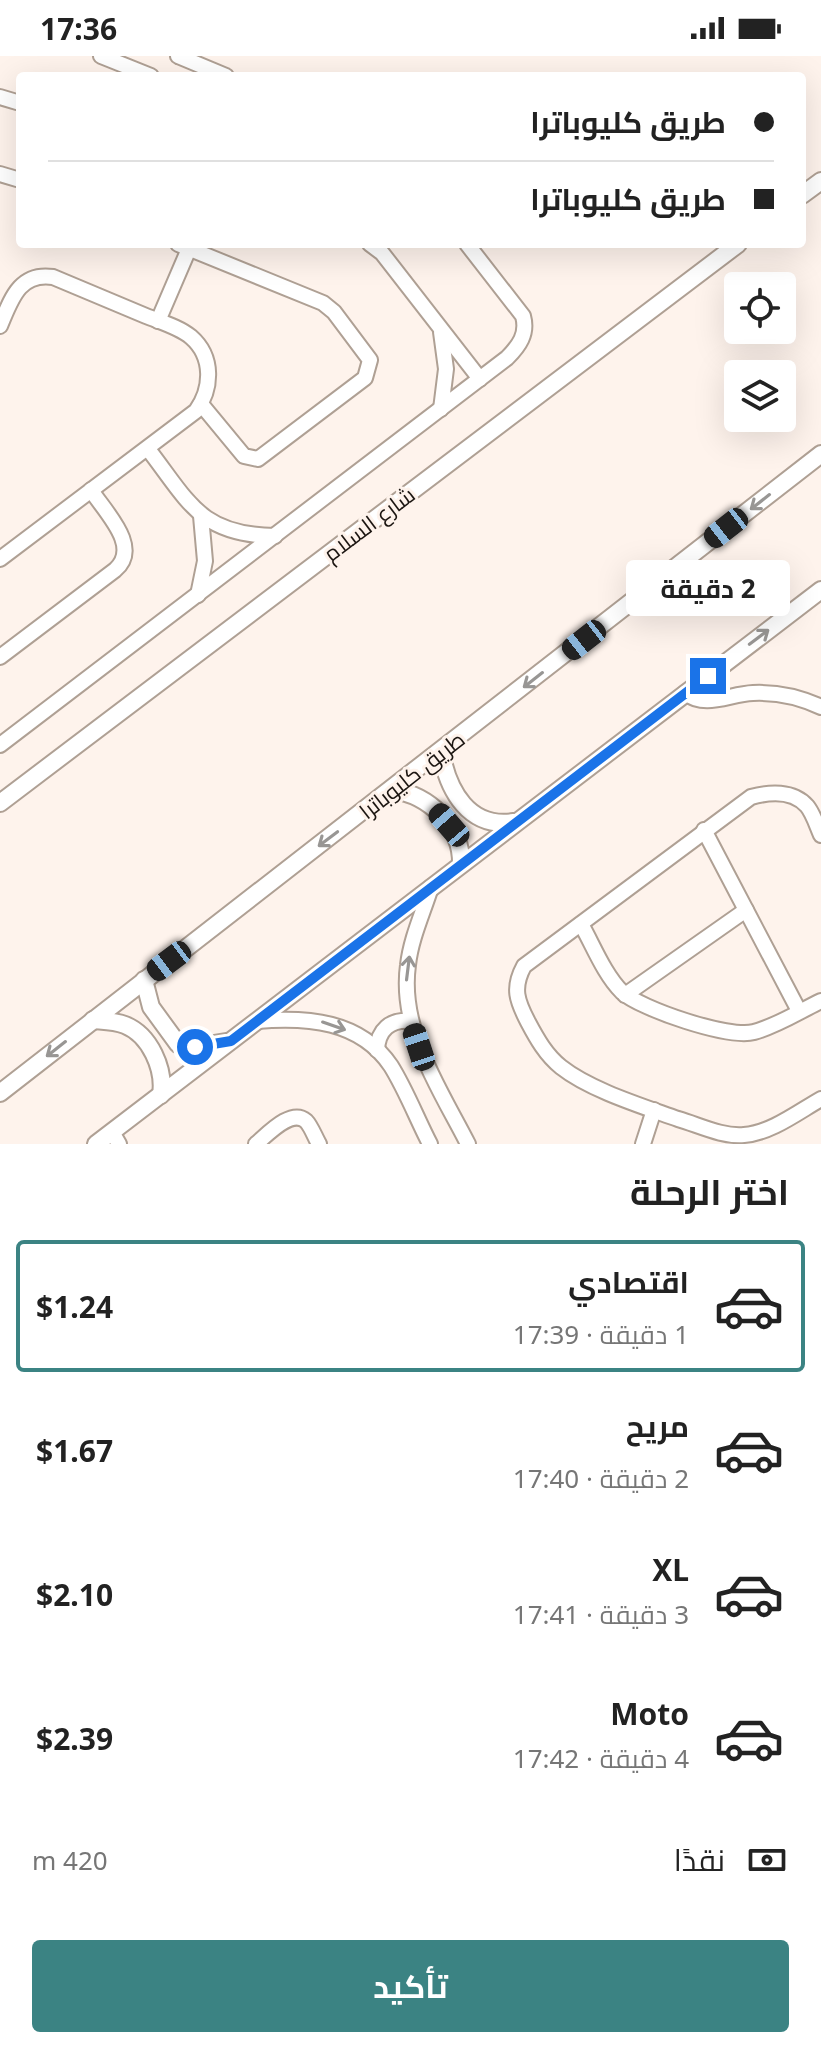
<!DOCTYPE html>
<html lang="ar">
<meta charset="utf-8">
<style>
body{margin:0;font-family:"Noto Sans",Cairo,sans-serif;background:#f2f2f2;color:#222;direction:rtl;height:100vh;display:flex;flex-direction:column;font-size:30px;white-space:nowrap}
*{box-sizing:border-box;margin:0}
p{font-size:26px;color:#767676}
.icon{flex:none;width:44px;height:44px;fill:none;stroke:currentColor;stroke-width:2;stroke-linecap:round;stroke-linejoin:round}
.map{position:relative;height:1088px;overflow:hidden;direction:ltr}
.side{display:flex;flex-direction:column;background:#fff;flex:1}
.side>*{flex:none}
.banner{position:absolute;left:16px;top:16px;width:790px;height:176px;border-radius:8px;box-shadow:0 8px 32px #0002;direction:rtl;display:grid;align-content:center;height:176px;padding:0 32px;background:#fff}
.fabs{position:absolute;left:724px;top:216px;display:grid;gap:16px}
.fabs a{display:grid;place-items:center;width:72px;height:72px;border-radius:8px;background:#fff;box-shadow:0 8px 32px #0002;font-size:40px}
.end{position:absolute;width:36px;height:36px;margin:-18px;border:10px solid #1a73e8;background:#fff;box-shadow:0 0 0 4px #fff}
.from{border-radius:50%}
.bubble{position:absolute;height:56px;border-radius:8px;background:#fff;box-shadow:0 8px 32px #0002;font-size:26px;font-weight:700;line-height:56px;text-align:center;direction:rtl}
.car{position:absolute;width:24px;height:48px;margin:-24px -12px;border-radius:10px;box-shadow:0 0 6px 2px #0007;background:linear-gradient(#222 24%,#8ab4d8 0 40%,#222 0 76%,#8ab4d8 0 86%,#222 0)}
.banner b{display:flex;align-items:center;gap:28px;height:76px;font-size:30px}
.banner b+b{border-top:2px solid #e0e0e0}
.banner i{width:20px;height:20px;background:#222}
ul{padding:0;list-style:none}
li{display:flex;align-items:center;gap:24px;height:132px;margin:0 16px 12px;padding:0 16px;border:4px solid transparent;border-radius:8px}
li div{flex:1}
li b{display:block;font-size:30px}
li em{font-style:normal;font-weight:700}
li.active{border-color:#3b8383}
li>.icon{width:72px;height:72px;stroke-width:1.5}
h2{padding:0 32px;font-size:36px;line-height:96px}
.pay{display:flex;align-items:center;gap:20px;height:88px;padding:0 32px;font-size:30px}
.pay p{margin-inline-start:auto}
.action{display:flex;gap:16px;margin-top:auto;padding:16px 32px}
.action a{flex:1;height:92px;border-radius:8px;background:#3b8383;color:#fff;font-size:32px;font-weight:700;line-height:92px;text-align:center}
.status{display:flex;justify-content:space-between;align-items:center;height:56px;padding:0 40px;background:#fff;direction:ltr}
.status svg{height:22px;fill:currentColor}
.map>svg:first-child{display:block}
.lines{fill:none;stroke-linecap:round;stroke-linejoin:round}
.minor-casing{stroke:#afa094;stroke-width:18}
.major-casing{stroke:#afa094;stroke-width:20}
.minor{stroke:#fff;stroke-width:14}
.major{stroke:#fff;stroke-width:16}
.oneway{stroke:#989694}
.route{stroke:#1a73e8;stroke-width:10}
.labels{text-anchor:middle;stroke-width:6;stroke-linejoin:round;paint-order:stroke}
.street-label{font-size:22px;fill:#1b1511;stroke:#fef3ec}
</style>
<div class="status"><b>17:36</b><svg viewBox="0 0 49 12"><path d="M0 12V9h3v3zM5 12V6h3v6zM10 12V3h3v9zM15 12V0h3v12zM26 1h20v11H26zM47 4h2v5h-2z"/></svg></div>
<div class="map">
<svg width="821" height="1088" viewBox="0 0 821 1088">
<rect width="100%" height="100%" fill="#fef3ec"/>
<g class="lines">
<defs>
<g id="minor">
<polyline points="101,0 151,20"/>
<polyline points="178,0 226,20"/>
<polyline points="0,41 20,47"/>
<polyline points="0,118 20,124"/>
<polyline points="178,188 323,247 334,256 370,304 365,322 258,403 244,400 201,348"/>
<polyline points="370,188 382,197 480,323"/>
<polyline points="158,265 191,188"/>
<path d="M0 270C11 244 19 216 53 221 84 234 115 247 146 260 161 266 179 271 191 281 214 301 212 333 196 355L0 503"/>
<polyline points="441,353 446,313 441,276"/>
<path d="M148 393C189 446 200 479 275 480"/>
<polyline points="198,539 205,505 201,460"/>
<path d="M0 601 115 514C142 491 105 456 91 434"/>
<path d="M685 637C706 653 729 638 753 637 776 636 800 641 821 651"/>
<path d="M0 689 507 302C519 290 528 278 523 260L467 188"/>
<polyline points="704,774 799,955"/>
<path d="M821 779C817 770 813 757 807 750 793 734 769 736 751 741L524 910C512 932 517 945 528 966 537 983 546 999 561 1011 590 1034 642 1050 678 1063 699 1069 722 1081 744 1079 771 1077 798 1056 821 1043"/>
<path d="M431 831C423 857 411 882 408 909 399 974 440 1033 468 1088"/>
<path d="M581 868C593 889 604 918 622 936 641 953 729 983 754 976 777 970 800 955 821 945"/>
<polyline points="625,939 746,854"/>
<path d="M257 965C307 961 360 964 391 1010 406 1034 417 1063 430 1088"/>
<path d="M377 994C378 974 390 963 411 965"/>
<polyline points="112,1076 119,1088"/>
<path d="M256 1088C267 1079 291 1052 306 1065 311 1070 315 1081 319 1088"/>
<polyline points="643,1088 654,1054"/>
</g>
<g id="major">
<polyline points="802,139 821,125"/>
<path d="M441 696C448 735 469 773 514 766"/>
<path d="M393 734C429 739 462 770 461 808"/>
<polyline points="0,747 738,188"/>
<polyline points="144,924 151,951 178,988 195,991 226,986"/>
<path d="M93 964C104 965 115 965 125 969 150 979 165 1013 161 1039"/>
<polyline points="0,1037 821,398"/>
<polyline points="96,1088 821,534"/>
</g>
</defs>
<use href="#minor" class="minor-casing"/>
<use href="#major" class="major-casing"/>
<use href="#minor" class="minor"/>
<use href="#major" class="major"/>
</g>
<defs><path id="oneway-shaft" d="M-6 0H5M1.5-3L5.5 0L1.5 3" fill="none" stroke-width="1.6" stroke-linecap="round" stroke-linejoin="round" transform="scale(2)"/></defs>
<g class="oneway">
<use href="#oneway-shaft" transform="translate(760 446) rotate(142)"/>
<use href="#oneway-shaft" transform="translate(759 581) rotate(-37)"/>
<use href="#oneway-shaft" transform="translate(533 624) rotate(142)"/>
<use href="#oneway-shaft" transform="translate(328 783) rotate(143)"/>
<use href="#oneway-shaft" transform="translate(408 912) rotate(-83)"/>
<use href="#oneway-shaft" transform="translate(334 970) rotate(19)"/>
<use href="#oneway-shaft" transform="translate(56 993) rotate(142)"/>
</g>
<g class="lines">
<polyline class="route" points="195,991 231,985 708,620"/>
</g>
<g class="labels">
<g class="street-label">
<text transform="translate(369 468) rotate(-37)" y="8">شارع السلام</text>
<text transform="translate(412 719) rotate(-38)" y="8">طريق كليوباترا</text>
</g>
</g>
</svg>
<div class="fabs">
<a><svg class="icon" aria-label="locate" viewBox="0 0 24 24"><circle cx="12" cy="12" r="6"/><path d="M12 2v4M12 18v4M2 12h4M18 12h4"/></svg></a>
<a><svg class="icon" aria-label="layers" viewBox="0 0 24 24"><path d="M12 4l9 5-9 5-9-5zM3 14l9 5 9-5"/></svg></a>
</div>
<i class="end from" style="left:195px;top:991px"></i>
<i class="end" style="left:708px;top:620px"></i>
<div class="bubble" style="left:626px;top:504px;width:164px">2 دقيقة</div>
<i class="car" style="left:726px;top:472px;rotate:232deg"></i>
<i class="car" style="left:584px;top:584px;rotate:232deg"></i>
<i class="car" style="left:449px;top:769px;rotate:319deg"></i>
<i class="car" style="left:169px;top:905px;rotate:233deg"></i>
<i class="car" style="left:419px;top:991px;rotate:342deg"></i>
<div class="banner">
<b><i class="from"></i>طريق كليوباترا</b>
<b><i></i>طريق كليوباترا</b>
</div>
</div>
<section class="side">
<h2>اختر الرحلة</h2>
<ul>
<li class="active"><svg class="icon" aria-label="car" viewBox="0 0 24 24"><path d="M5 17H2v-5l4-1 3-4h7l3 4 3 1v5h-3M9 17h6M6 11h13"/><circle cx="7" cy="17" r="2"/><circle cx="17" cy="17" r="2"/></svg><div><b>اقتصادي</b><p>1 دقيقة · 17:39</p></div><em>$1.24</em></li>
<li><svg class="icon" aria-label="car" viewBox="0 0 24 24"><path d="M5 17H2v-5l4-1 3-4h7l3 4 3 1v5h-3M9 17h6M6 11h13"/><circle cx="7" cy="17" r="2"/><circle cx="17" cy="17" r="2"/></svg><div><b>مريح</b><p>2 دقيقة · 17:40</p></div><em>$1.67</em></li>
<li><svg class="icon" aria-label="car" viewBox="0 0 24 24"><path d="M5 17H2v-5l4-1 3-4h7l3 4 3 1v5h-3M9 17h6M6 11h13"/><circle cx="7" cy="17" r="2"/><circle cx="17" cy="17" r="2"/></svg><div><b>XL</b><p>3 دقيقة · 17:41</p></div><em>$2.10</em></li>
<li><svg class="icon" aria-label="car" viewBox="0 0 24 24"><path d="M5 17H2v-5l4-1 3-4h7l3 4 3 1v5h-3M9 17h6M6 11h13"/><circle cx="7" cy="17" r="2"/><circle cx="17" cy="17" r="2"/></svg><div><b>Moto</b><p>4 دقيقة · 17:42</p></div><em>$2.39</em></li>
</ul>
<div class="pay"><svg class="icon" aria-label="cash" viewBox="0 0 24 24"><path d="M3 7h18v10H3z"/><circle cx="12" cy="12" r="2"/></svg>نقدًا<p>420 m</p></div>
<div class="action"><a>تأكيد</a></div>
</section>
